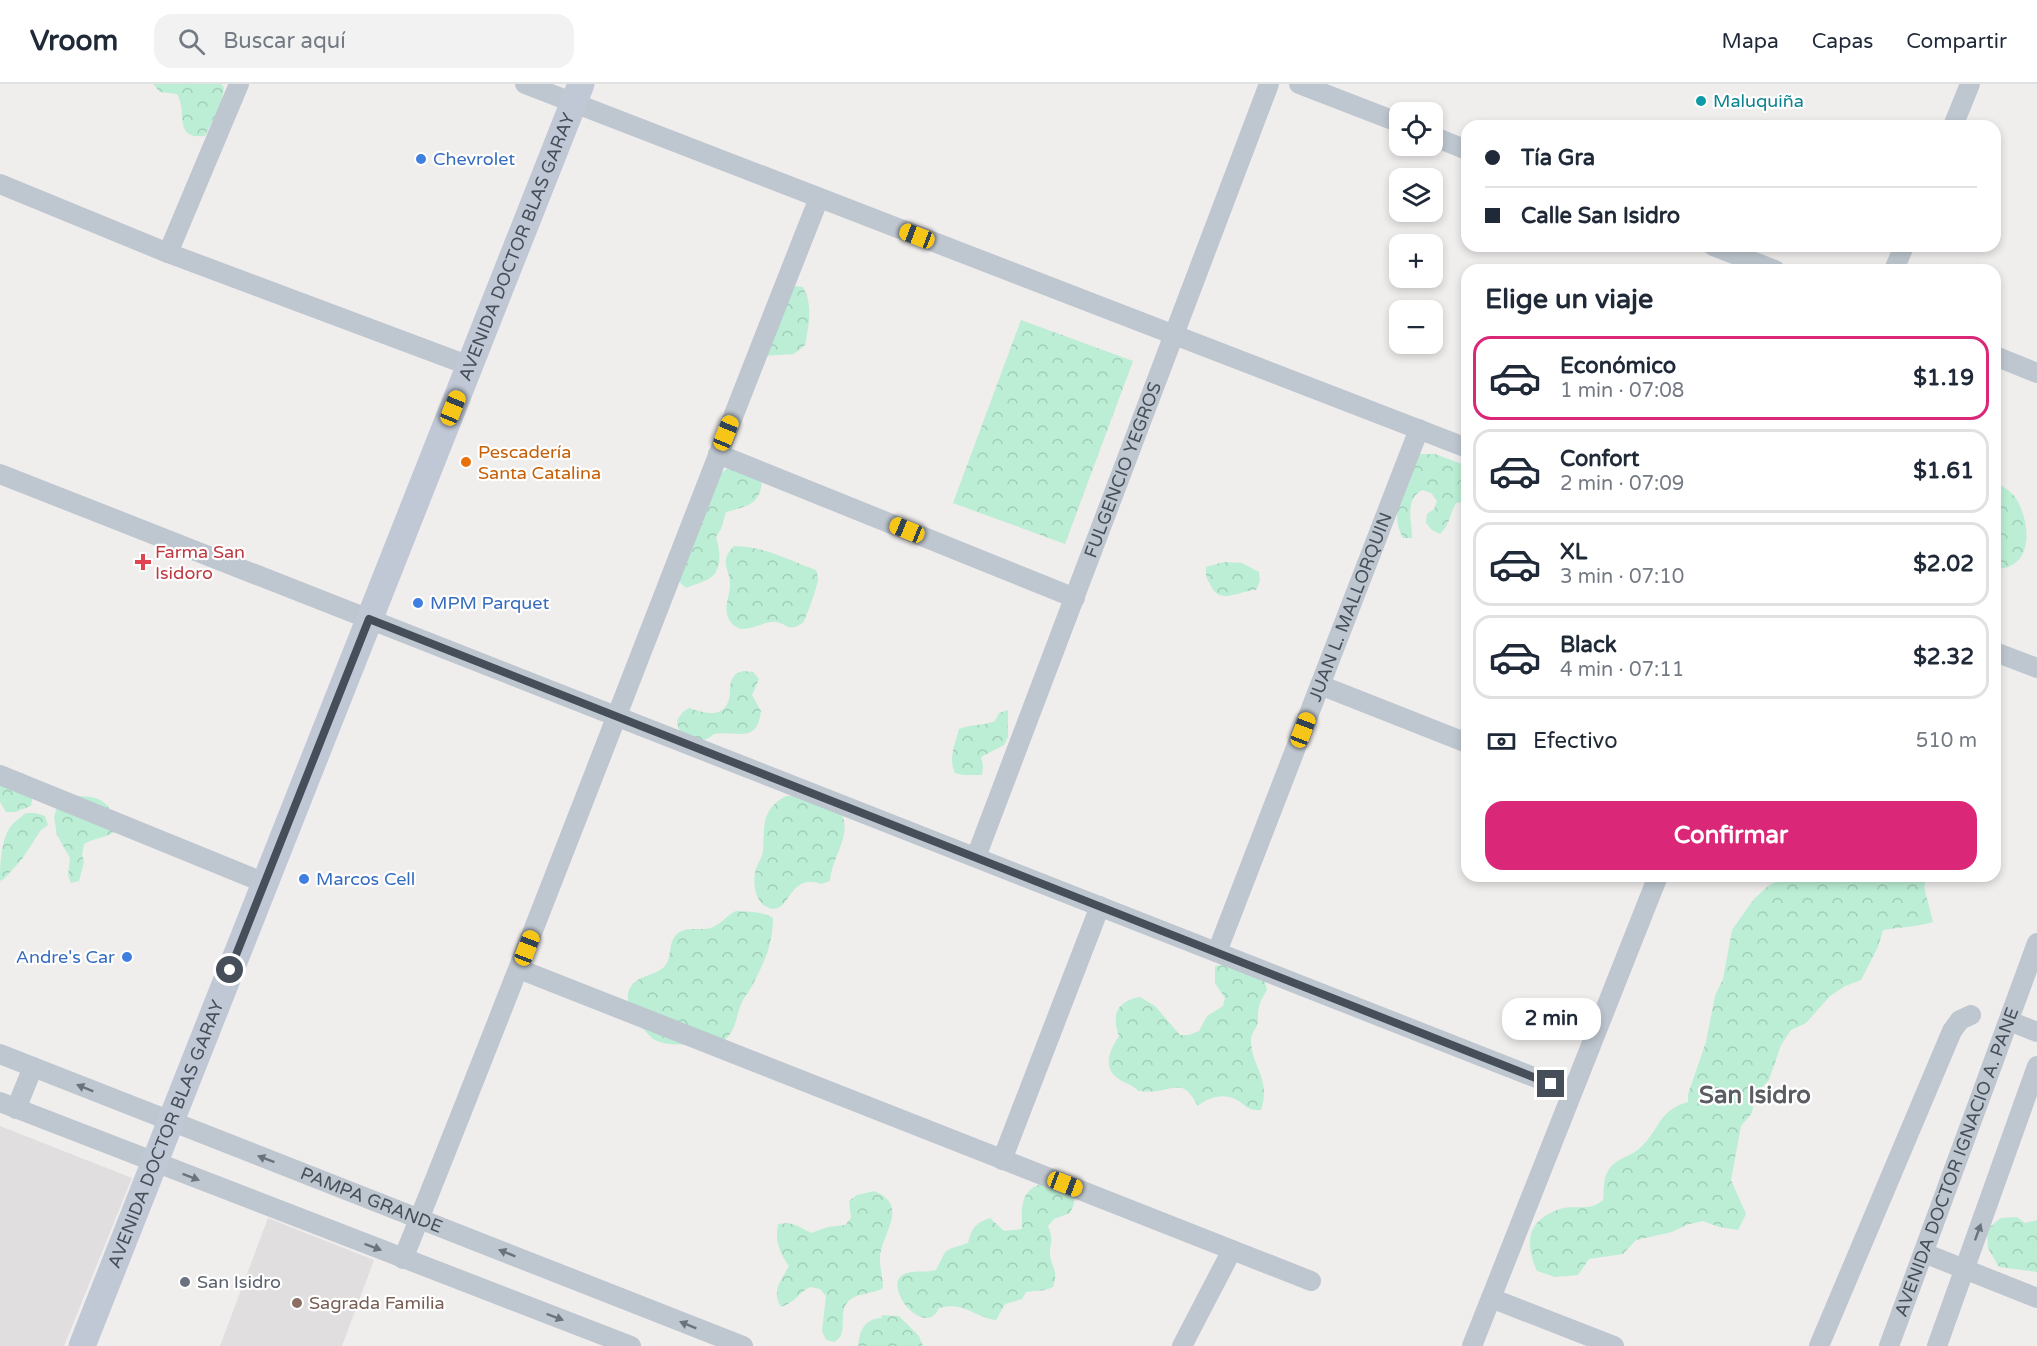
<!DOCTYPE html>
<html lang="es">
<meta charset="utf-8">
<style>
body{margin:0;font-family:"Varela Round",sans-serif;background:#f2f2f3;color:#1f2937;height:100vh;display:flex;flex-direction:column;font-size:22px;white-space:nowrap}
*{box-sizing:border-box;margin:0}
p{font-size:20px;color:#747a83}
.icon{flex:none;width:33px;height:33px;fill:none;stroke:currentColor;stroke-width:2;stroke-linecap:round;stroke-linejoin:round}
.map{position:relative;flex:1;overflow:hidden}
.details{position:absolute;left:1461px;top:180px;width:540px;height:618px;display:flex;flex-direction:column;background:#fff;border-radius:18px;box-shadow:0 3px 9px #0003}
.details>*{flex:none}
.top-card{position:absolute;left:1461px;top:36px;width:540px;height:132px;border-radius:18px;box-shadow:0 3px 9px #0003;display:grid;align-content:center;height:132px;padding:0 24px;background:#fff}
.buttons{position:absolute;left:1389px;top:18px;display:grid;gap:12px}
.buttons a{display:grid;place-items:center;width:54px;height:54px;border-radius:12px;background:#fff;box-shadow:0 3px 9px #0003;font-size:30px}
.end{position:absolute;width:27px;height:27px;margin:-14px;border:8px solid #464e5a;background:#fff;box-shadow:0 0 0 3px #fff}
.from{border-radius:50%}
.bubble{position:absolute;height:42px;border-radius:18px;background:#fff;box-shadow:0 3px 9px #0003;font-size:20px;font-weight:700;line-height:42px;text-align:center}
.car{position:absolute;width:18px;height:36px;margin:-18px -9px;border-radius:8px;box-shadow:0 0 4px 2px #0007;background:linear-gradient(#f5c518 24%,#345 0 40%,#f5c518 0 76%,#345 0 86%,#f5c518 0)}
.top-card b{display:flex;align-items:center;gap:21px;height:57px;font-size:22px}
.top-card b+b{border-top:2px solid #e0e1e3}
.top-card i{width:15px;height:15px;background:#1f2937}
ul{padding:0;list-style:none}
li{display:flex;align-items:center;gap:18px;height:84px;margin:0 12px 9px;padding:0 12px;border:3px solid #e0e1e3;border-radius:18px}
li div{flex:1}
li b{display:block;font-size:22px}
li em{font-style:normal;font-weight:700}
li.selected{border-color:#db2777}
li>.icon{width:54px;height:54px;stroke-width:1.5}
h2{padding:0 24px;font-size:27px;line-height:72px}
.pay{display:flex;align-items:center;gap:15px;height:66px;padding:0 24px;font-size:22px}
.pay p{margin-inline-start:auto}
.button{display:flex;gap:12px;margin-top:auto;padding:12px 24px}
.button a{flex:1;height:69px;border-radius:18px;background:#db2777;color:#fff;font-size:24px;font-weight:700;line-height:69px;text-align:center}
header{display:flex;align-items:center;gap:36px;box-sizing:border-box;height:84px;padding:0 30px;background:#fff;border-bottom:2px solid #e0e1e3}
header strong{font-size:28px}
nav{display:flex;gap:33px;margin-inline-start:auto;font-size:21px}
.search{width:420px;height:54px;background:#f2f2f3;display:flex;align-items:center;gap:15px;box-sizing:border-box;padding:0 21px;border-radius:18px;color:#747a83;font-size:22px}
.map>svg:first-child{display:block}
.education{fill:#e1dedf}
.forest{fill:url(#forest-crowns)}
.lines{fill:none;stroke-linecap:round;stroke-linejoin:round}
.street{stroke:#bec6cf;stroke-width:20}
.secondary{stroke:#c0c8d6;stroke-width:27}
.oneway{fill:#6a727d}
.route{stroke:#464e5a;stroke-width:8}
.culture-dot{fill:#0f9aa8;stroke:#fff;stroke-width:2}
.shop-dot{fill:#3f7fe0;stroke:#fff;stroke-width:2}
.food-dot{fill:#e8710a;stroke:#fff;stroke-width:2}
.health-dot{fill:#e0444e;stroke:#fff;stroke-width:2}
.worship-dot{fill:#6b7280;stroke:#fff;stroke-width:2}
.education-dot{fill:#8d6e63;stroke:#fff;stroke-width:2}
.labels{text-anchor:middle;stroke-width:4.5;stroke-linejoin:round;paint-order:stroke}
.culture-label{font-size:18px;fill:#0d838f;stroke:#fff;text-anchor:start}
.shop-label{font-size:18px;fill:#366cbe;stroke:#fff;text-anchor:start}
.street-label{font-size:18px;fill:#464e5a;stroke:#fff}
.food-label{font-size:18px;fill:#c56008;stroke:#fff;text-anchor:start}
.health-label{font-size:18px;fill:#be3a42;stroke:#fff;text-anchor:start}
.worship-label{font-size:18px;fill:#5b616d;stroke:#fff;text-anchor:start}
.education-label{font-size:18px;fill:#785e54;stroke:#fff;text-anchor:start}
.district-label{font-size:24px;font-weight:bold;fill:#5a5d62;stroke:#fff}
</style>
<header>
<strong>Vroom</strong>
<div class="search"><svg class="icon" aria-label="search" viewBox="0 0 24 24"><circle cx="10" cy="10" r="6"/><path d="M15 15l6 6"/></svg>Buscar aquí</div>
<nav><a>Mapa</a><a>Capas</a><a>Compartir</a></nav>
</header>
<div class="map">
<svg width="2037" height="1262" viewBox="0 0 2037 1262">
<defs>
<pattern id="forest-crowns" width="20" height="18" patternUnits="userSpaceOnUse" patternTransform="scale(1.5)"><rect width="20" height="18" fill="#bbeed4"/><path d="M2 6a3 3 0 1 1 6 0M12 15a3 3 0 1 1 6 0" fill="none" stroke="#a2ceb8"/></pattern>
</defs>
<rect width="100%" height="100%" fill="#f0eded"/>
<g class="education">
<polygon points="0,1042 132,1094 64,1262 0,1262"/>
<polygon points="268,1134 374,1176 342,1262 220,1262"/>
</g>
<g class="forest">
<path d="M153 0H221L224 3 221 20 205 52C172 56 188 27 177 10L160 8Z"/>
<path d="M795 202 803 203C813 221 809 241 805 261L794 270 760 272 790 204Z"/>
<polygon points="1021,236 1133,277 1065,460 953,419"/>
<path d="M1416 370H1435L1467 382V418L1456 419C1450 429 1450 441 1440 450L1432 446 1426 439 1427 430 1434 425 1437 417 1431 409 1422 406C1404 416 1412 436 1412 454H1403C1388 428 1404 395 1416 370Z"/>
<path d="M728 384 762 397C760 422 746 422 726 428L721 445 716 453C720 466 723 485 710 494 703 499 694 500 686 504L677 496 720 390Z"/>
<path d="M1995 398C2003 403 2012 407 2017 416 2031 441 2034 485 1995 485Z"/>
<path d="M734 462C767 463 786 475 816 486 817 487 818 494 818 495 818 501 806 534 803 539 802 539 796 543 795 543 788 545 783 539 777 538 761 536 742 555 730 537 722 524 730 513 730 501 730 483 718 479 734 462Z"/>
<path d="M1224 478 1242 479 1259 488 1260 497 1256 506C1240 506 1221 522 1211 502 1207 495 1205 492 1206 483Z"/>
<path d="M743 587 753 588 759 595 752 611 761 627C757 661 736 646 714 650 698 664 678 657 677 636L683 628 689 624C707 630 727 636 730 609 730 603 730 596 735 591 735 590 742 587 743 587Z"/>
<path d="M1008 626V653L1004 661 981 673 983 682 982 691H963L955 689C948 673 955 661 959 645 971 640 983 642 995 637L999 629Z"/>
<path d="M6 689H23C32 698 34 709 31 722L15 728H6L0 718V695Z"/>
<path d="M72 712C101 712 112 716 116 747 106 754 94 754 84 760L82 770 84 778 79 797 71 799 68 791 70 774 57 751 54 733 57 723Z"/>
<path d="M786 712H795L841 729C853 752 831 774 830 797L821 800C786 787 791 837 765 822 755 816 753 799 755 789 756 781 762 775 763 767 765 743 760 726 786 712Z"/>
<path d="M26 729H35L45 732 48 741 41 746 22 775 4 795 0 797C0 782 1 754 11 742 15 737 21 733 26 729Z"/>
<path d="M1786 792H1927L1924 803 1933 838C1916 843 1900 843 1883 846L1878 863 1861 896 1845 902 1830 912 1806 939 1791 946 1781 961 1769 996 1755 1011 1752 1029 1741 1042 1731 1096 1746 1130 1738 1146 1719 1143 1703 1137 1686 1141 1672 1148 1636 1156 1623 1170 1589 1175 1578 1191 1555 1193 1537 1187C1525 1160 1526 1138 1557 1126 1574 1119 1588 1129 1603 1116 1604 1108 1603 1096 1607 1089 1614 1074 1629 1074 1640 1064 1660 1046 1658 1026 1688 1018V1010L1706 958 1715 912 1723 895 1732 846 1754 815 1768 802Z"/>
<path d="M736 827C749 828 761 827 773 834 773 860 764 879 752 902 749 908 744 913 742 918 734 937 738 944 721 960 704 960 667 964 653 955 649 952 647 948 643 945 635 938 630 934 629 923 628 915 626 908 632 901 640 891 654 892 664 883 673 874 667 859 677 850 688 841 702 848 713 843 721 840 727 831 736 827Z"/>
<path d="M1233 880 1265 898 1267 906C1264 911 1260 917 1259 923 1257 929 1259 936 1257 941 1254 948 1250 951 1251 959 1253 985 1271 995 1261 1026 1246 1027 1247 1021 1235 1015 1223 1009 1208 1013 1198 1022 1185 999 1182 1002 1158 1007 1152 1008 1145 1007 1138 1007 1133 1001 1129 1001 1122 997 1101 986 1109 967 1119 952 1111 930 1117 917 1140 913L1155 922 1180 951H1189L1199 947 1207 932 1223 922 1225 914 1215 899V882Z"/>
<path d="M1041 1100 1074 1111V1120L1070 1129 1054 1135 1048 1142C1054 1157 1050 1157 1050 1170 1051 1185 1059 1184 1053 1203L1045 1206 1026 1208 1022 1215 1005 1220 996 1236C974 1233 964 1217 939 1224 937 1227 936 1230 933 1232 914 1244 881 1196 907 1189 916 1186 926 1189 936 1186 949 1161 942 1168 968 1159 971 1145 976 1138 990 1134L1004 1147 1022 1145C1022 1126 1019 1107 1041 1100Z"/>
<path d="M874 1107C909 1121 884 1146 880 1171 879 1182 883 1192 883 1204 873 1210 860 1209 851 1215 838 1224 846 1239 841 1251 841 1252 835 1258 835 1258L826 1256 822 1247 826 1212 820 1205 810 1203C797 1210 797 1217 781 1223 771 1207 781 1197 789 1182 779 1168 775 1157 778 1140 793 1137 799 1143 811 1149L828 1143 845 1141 851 1134 849 1117 857 1111Z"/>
<polygon points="2017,1133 2025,1139 2037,1136 2037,1188 1999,1183 1988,1164 1987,1145 2001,1134"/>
<path d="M881 1231 899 1232 919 1252 923 1262H858C860 1246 864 1235 882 1234Z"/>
</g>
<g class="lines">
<g class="street">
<polyline points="525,0 1467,364"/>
<polyline points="1299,0 1400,39"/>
<polyline points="1953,42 1970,0"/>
<polyline points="1432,52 1467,66"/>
<polyline points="0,100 168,169 470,282"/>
<polyline points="1713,162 1775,186"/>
<polyline points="168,169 239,0"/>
<polyline points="1894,186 1904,162"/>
<polyline points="1995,272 2037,289"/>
<polyline points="718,370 1075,514"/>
<polyline points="0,390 1572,1008"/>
<polyline points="1995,568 2037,584"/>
<polyline points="1320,601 1467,659"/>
<polyline points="0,691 265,799"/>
<path id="s1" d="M976 773 1269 0"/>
<path id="s2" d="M1217 868 1419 345"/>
<polyline points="519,885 1311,1197"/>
<polyline points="2009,937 2037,948"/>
<path id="s3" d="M0 970 743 1262"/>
<polyline points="0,1018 631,1262"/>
<polyline points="16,1025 33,983"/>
<polyline points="1002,1076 1100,822"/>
<polyline points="1924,1169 2037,1214"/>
<path d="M403 1175C545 823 679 467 819 114"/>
<polyline points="1491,1214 1614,1262"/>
<polyline points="1182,1262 1232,1166"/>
<polyline points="1472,1262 1658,792"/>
<polyline points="1819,1262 1952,947 1960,936 1971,931"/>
<path id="s4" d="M1889 1262 2037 859"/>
<polyline points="1937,1262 2037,982"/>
</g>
<path class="secondary" id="s5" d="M82 1262 581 0"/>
</g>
<defs><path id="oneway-solid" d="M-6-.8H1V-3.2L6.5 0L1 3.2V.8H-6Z" transform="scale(1.5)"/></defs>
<g class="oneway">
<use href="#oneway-solid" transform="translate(85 1004) rotate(-158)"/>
<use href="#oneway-solid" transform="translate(266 1075) rotate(-159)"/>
<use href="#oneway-solid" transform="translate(191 1093) rotate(21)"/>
<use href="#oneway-solid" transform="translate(1978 1148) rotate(-70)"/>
<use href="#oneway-solid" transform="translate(373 1163) rotate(21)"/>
<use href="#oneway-solid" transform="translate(507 1169) rotate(-158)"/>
<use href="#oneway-solid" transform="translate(555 1233) rotate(21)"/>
<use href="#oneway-solid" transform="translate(688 1241) rotate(-158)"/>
</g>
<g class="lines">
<polyline class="route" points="230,886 369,535 1551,1000"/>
</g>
<circle class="culture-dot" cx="1701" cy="17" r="6"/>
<g class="shop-dot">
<circle cx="421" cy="75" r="6"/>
<circle cx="418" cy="519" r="6"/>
<circle cx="304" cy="795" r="6"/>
<circle cx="127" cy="873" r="6"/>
</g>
<circle class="food-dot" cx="466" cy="378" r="6"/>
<path class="health-dot" d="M140 469h6v6h6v6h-6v6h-6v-6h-6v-6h6z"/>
<circle class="worship-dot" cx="185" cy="1198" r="6"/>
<circle class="education-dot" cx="297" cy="1219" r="6"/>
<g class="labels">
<g class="culture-label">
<text x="1713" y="23">Maluquiña</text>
</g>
<g class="shop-label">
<text x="433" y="81">Chevrolet</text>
<text x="430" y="525">MPM Parquet</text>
<text x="316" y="801">Marcos Cell</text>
<text x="115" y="879" text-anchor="end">Andre's Car</text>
</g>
<g class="street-label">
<text dy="6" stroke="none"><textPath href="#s5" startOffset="1182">AVENIDA DOCTOR BLAS GARAY</textPath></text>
<text dy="6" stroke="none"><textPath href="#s1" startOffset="414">FULGENCIO YEGROS</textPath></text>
<text dy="6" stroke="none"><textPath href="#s2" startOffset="370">JUAN L. MALLORQUIN</textPath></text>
<text dy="6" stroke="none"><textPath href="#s5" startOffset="228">AVENIDA DOCTOR BLAS GARAY</textPath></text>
<text dy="6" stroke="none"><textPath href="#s4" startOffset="196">AVENIDA DOCTOR IGNACIO A. PANE</textPath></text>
<text dy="6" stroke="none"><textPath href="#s3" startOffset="399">PAMPA GRANDE</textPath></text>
</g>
<g class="food-label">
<text x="478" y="374">Pescadería<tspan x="478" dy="21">Santa Catalina</tspan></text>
</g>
<g class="health-label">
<text x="155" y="474">Farma San<tspan x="155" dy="21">Isidoro</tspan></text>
</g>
<g class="worship-label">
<text x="197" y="1204">San Isidro</text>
</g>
<g class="education-label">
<text x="309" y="1225">Sagrada Familia</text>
</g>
<g class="district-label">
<text x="1755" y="1019">San Isidro</text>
</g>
</g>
</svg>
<div class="buttons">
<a><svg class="icon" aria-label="locate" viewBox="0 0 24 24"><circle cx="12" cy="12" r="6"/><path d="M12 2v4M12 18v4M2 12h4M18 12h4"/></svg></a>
<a><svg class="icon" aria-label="layers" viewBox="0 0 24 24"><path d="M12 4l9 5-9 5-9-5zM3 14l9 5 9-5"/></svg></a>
<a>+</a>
<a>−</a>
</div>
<i class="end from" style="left:230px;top:886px"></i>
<i class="end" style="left:1551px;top:1000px"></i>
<div class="bubble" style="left:1502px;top:914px;width:99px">2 min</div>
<i class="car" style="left:917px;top:152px;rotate:291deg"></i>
<i class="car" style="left:453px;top:324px;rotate:22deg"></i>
<i class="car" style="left:726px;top:349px;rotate:22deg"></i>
<i class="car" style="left:907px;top:446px;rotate:292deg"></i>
<i class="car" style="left:1303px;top:646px;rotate:21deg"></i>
<i class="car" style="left:527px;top:864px;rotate:21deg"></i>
<i class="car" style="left:1065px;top:1100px;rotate:111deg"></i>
<div class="top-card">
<b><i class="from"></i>Tía Gra</b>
<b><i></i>Calle San Isidro</b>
</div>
<section class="details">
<h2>Elige un viaje</h2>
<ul>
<li class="selected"><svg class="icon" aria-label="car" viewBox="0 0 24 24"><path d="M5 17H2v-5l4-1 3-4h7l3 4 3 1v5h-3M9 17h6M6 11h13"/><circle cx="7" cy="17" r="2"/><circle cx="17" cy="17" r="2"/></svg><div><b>Económico</b><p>1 min · 07:08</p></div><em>$1.19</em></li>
<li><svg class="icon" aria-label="car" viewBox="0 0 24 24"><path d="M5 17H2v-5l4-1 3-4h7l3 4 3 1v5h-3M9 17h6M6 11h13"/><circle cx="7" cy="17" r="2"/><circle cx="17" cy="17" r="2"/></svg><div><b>Confort</b><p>2 min · 07:09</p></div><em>$1.61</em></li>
<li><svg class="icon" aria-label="car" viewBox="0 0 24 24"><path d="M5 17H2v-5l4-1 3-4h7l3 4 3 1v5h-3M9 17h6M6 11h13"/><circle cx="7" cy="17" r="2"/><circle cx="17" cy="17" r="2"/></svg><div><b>XL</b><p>3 min · 07:10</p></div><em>$2.02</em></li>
<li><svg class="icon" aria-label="car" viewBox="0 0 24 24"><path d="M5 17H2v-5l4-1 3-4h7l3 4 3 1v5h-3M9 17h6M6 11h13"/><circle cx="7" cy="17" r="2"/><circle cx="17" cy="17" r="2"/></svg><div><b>Black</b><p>4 min · 07:11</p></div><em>$2.32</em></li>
</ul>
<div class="pay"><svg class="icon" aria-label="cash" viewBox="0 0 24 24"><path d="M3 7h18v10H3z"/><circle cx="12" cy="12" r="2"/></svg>Efectivo<p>510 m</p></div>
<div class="button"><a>Confirmar</a></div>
</section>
</div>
